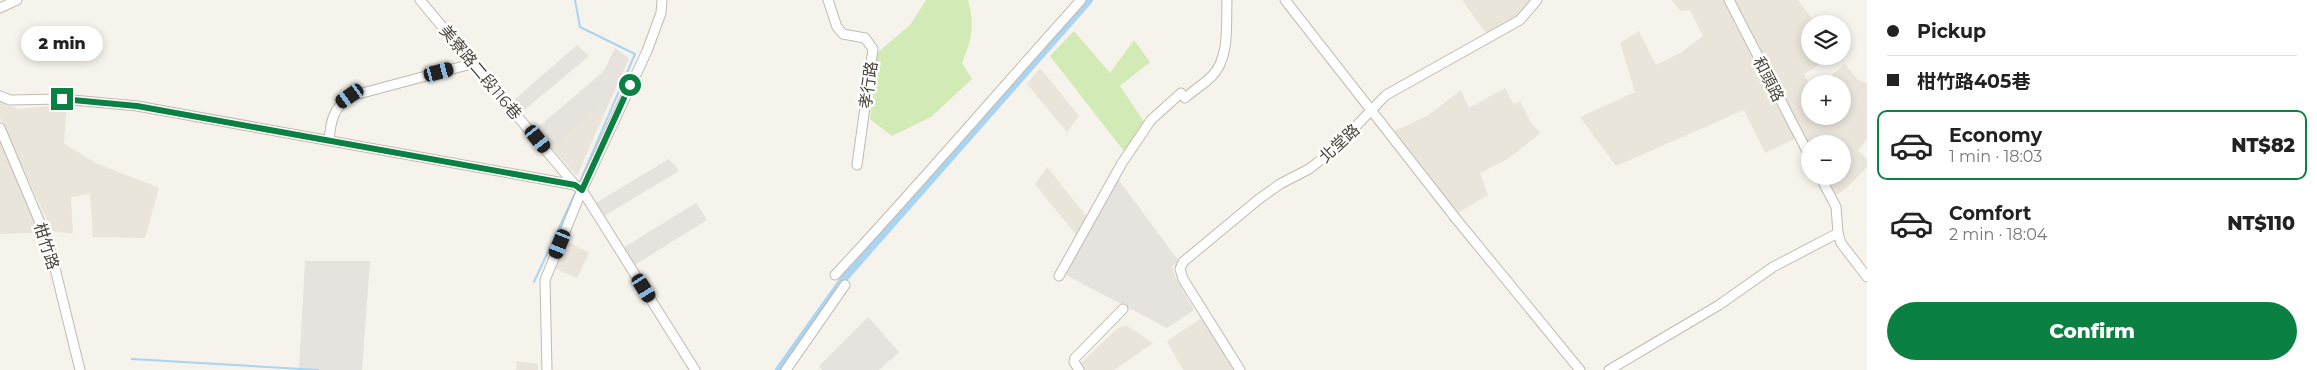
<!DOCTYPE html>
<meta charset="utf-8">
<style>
body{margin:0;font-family:Montserrat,"Noto Sans TC",sans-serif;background:#f6f6f6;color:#222;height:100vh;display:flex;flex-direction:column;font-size:19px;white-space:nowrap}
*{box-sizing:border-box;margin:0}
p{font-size:16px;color:#767676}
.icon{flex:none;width:28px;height:28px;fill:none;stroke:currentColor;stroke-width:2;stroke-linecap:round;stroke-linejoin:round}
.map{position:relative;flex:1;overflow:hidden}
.side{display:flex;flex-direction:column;background:#fff;width:450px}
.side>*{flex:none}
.banner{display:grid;align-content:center;height:110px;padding:0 20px;background:#fff}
.buttons{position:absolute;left:1801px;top:15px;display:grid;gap:10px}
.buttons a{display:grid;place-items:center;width:50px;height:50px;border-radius:50%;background:#fff;box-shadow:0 2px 8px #0003;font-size:25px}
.end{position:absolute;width:22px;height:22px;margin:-11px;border:6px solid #0b8043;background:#fff;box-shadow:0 0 0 2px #fff}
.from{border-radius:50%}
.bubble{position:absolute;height:35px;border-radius:18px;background:#fff;box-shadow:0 2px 8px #0003;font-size:16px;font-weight:800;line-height:35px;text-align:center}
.car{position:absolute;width:15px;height:30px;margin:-15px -8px;border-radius:6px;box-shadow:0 0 4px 1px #0007;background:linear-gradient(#222 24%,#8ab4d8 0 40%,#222 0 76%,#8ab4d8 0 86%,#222 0)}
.banner b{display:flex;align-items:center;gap:18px;height:48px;font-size:19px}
.banner b+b{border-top:1px solid #e0e0e0}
.banner i{width:12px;height:12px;background:#222}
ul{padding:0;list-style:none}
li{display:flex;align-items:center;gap:15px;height:70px;margin:0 10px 8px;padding:0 10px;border:2px solid transparent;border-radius:10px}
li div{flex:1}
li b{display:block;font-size:19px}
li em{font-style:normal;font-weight:800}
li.selected{border-color:#0b8043}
li>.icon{width:45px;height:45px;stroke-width:1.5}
.cta{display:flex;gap:10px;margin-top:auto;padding:10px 20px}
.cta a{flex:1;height:58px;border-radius:30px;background:#0b8043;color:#fff;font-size:20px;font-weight:800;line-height:58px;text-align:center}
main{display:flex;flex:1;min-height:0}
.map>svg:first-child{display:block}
.residential{fill:#eae5da}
.industrial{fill:#e6e2dd}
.green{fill:#d2eab5}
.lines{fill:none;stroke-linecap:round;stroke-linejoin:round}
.stream{stroke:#a9d4f2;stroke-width:2}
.canal{stroke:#a9d4f2;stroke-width:8}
.minor-casing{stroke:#c2bbae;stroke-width:11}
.minor{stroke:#fff;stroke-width:9}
.route{stroke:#0b8043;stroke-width:6}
.labels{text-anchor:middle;stroke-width:5;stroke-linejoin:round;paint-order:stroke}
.street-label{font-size:16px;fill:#4b4439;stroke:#fff}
</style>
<main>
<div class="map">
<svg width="1867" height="370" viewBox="0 0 1867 370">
<rect width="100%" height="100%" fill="#f6f3ec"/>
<g class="residential">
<polygon points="1462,0 1531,0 1516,18 1486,33"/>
<polygon points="1672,0 1798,0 1816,24 1810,24 1810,39 1806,41 1810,49 1810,56 1814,56 1819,65 1804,74 1810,85 1810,116 1842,116 1842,84 1821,84 1845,64 1858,80 1867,83 1867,139 1858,151 1867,159 1867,167 1850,185 1837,195 1824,176 1842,176 1842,144 1810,144 1810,151 1801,136 1765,153 1744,110 1616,166 1580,117 1635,92 1620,43 1639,31 1656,65 1682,52 1703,36 1690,10 1680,11"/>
<polygon points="1040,68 1079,116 1067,132 1027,84"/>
<polygon points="1505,88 1514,105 1520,101 1531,123 1541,133 1509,158 1480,173 1488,195 1455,215 1392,132 1427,116 1461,90 1469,108"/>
<polygon points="0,102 19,109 67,104 64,144 96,163 159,188 145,238 93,237 90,194 71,197 73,234 52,231 0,118"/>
<polygon points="599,106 605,112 577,176 552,148"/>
<polygon points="0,137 40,229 33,233 0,234"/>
<polygon points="1047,167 1088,218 1077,236 1035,184"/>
<polygon points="567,241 589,253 577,278 554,268"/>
<polygon points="1202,318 1235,370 1183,370 1167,341"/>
<polygon points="1126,325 1153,343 1114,370 1085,370 1081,363 1118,328"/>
<polygon points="517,361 538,364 538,370 516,370"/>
</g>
<g class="industrial">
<polygon points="577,45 589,56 522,112 513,101"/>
<polygon points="615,48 629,59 605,112 599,107 552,148 536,129 604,71"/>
<polygon points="669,159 679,171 604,216 596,203"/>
<polygon points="1118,179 1178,260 1172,267 1176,279 1194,310 1167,328 1066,275 1065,271"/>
<polygon points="696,203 707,220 633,266 623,248"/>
<polygon points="305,261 370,261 362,370 299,370"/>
<polygon points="868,317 899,352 879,370 822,370 819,366"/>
</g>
<g class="green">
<path d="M926 0H968C975 26 972 38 962 63L972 79 931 117 892 136 870 119 877 53 910 25Z"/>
<polygon points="1074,31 1110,73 1134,40 1150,62 1120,86 1145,123 1127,155 1050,56"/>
</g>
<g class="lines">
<g class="stream">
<polyline points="575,0 580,27 635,54 579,184"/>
<polyline points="534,282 577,189"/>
<polyline points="132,359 318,370"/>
</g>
<polyline class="canal" points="779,370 846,276 1089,0"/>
<defs>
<g id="minor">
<polyline points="420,0 575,185 582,190 695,370"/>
<polyline points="828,0 837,27 843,34 865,38 873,49 857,165"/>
<polyline points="1285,0 1457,220 1580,370"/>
<polyline points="1729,0 1810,157"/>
<polyline points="0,8 17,0"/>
<polyline points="0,96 10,100 62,99 137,106 575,185"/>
<path d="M1185 98C1194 90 1204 84 1212 76 1230 58 1226 23 1227 0"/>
<polyline points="0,128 49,244 80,370"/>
<path d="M329 140C331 120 333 108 351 96L475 63"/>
<polyline points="1820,176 1836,207 1838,233 1841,243 1867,277"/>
<path d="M835 275C919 185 999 91 1081 0"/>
<polyline points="1059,276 1122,163 1151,120 1181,93"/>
<polyline points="547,370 545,280 582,190 647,51 661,13 662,0"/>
<polyline points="786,370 845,285"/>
<polyline points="1079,370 1074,362 1075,358 1123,309"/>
<polyline points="1240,370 1183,279 1180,269 1183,262 1259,199 1280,184 1309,169 1331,152 1386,95 1520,20 1537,0"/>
<polyline points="1609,370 1719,305 1773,267 1838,233"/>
</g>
</defs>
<use href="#minor" class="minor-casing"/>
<use href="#minor" class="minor"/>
</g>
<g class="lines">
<polyline class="route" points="62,99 137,106 575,185 582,190 630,85"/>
</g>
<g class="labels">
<g class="street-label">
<text transform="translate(481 72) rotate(50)" y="6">美寮路二段116巷</text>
<text transform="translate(1769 79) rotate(63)" y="6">和頭路</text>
<text transform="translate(868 85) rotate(-82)" y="6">孝行路</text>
<text transform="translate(1339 143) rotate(-43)" y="6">北堂路</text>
<text transform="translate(47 246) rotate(72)" y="6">柑竹路</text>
</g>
</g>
</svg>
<div class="buttons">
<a><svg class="icon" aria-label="layers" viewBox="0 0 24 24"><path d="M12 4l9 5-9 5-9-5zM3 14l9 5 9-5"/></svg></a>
<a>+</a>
<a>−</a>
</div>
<i class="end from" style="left:630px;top:85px"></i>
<i class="end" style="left:62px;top:99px"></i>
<div class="bubble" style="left:21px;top:26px;width:82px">2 min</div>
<i class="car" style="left:439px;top:72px;rotate:75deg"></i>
<i class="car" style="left:350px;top:96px;rotate:235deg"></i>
<i class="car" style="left:538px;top:139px;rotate:141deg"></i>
<i class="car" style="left:560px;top:244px;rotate:202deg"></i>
<i class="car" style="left:644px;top:288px;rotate:148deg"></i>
</div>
<section class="side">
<div class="banner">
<b><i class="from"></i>Pickup</b>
<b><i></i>柑竹路405巷</b>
</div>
<ul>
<li class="selected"><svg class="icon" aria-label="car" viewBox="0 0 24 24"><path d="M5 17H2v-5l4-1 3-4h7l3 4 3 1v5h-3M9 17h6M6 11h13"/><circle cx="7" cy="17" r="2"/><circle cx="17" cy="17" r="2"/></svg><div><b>Economy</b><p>1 min · 18:03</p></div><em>NT$82</em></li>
<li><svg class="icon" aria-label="car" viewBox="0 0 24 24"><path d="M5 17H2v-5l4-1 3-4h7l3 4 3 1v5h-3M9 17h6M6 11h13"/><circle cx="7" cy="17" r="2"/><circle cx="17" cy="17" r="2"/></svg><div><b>Comfort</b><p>2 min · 18:04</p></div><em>NT$110</em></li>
</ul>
<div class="cta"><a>Confirm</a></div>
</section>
</main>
